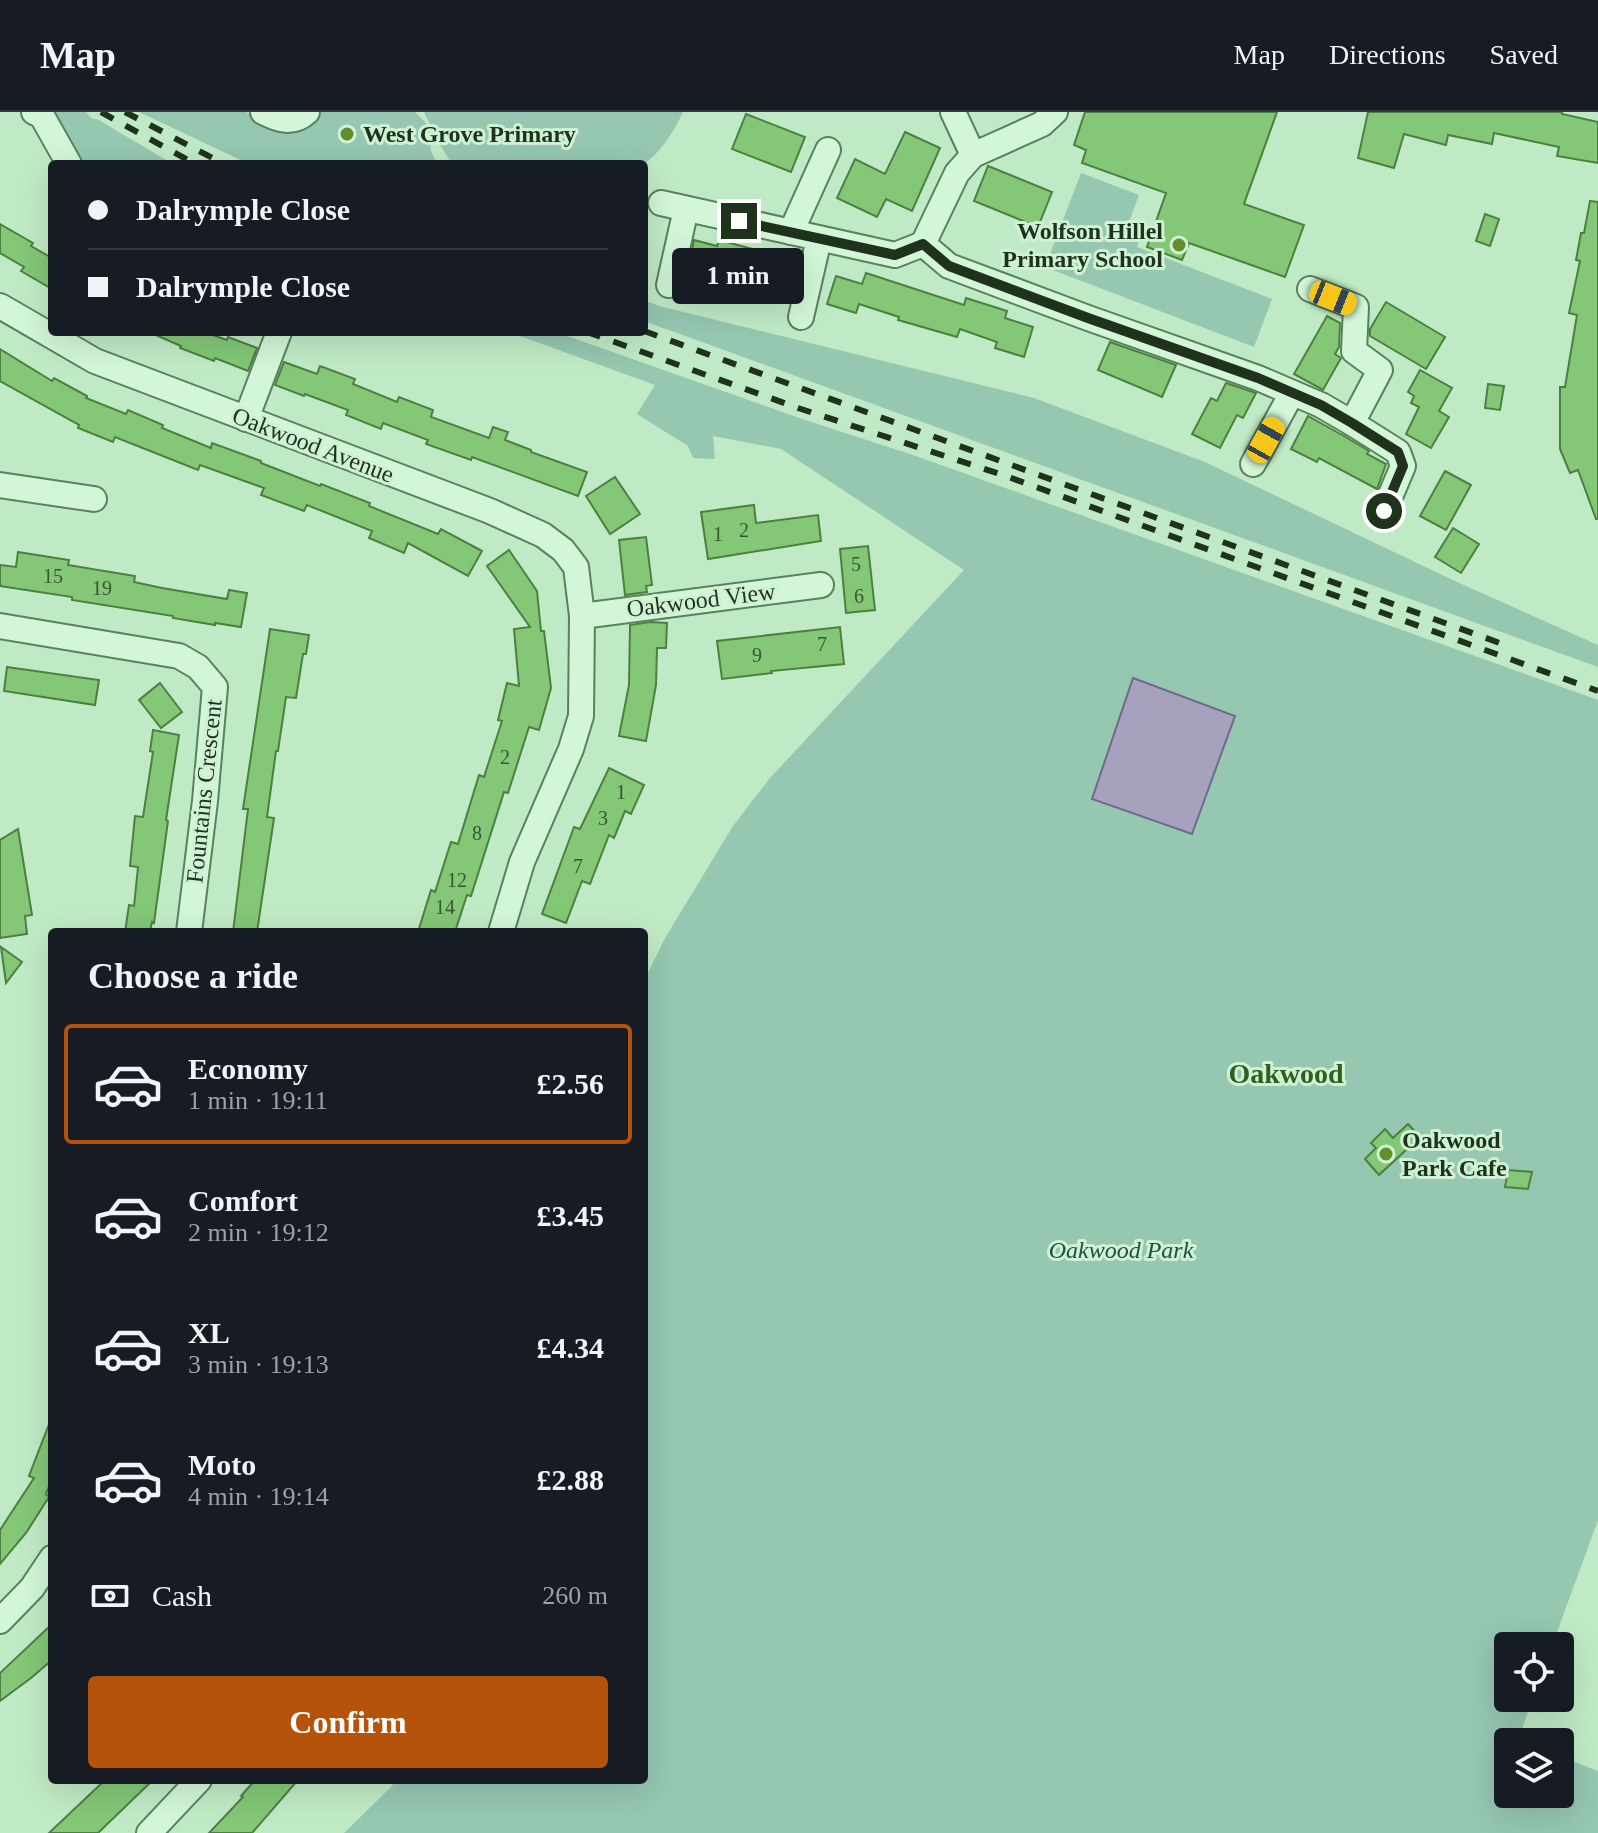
<!DOCTYPE html>
<meta charset="utf-8">
<style>
body{margin:0;font-family:Georgia,serif;background:#242831;color:#f1f3f6;height:100vh;display:flex;flex-direction:column;font-size:30px;white-space:nowrap}
*{box-sizing:border-box;margin:0}
p{font-size:26px;color:#9ea1a6}
.icon{flex:none;width:44px;height:44px;fill:none;stroke:currentColor;stroke-width:2;stroke-linecap:round;stroke-linejoin:round}
.map{position:relative;flex:1;overflow:hidden}
.sheet{position:absolute;left:48px;top:816px;width:600px;height:856px;display:flex;flex-direction:column;background:#171b24;border-radius:8px;box-shadow:0 8px 32px #0002}
.sheet>*{flex:none}
.top-card{position:absolute;left:48px;top:48px;width:600px;height:176px;border-radius:8px;box-shadow:0 8px 32px #0002;display:grid;align-content:center;height:176px;padding:0 40px;background:#171b24}
.controls{position:absolute;left:1494px;top:1520px;display:grid;gap:16px}
.controls a{display:grid;place-items:center;width:80px;height:80px;border-radius:8px;background:#171b24;box-shadow:0 8px 32px #0002;font-size:40px}
.end{position:absolute;width:36px;height:36px;margin:-18px;border:10px solid #1e321c;background:#fff;box-shadow:0 0 0 4px #fff}
.from{border-radius:50%}
.bubble{position:absolute;height:56px;border-radius:8px;background:#171b24;box-shadow:0 8px 32px #0002;font-size:26px;font-weight:700;line-height:56px;text-align:center}
.car{position:absolute;width:24px;height:48px;margin:-24px -12px;border-radius:10px;box-shadow:0 0 6px 2px #0007;background:linear-gradient(#f5c518 24%,#345 0 40%,#f5c518 0 76%,#345 0 86%,#f5c518 0)}
.top-card b{display:flex;align-items:center;gap:28px;height:76px;font-size:30px}
.top-card b+b{border-top:2px solid #363941}
.top-card i{width:20px;height:20px;background:#f1f3f6}
ul{padding:0;list-style:none}
li{display:flex;align-items:center;gap:24px;height:120px;margin:0 16px 12px;padding:0 24px;border:4px solid transparent;border-radius:8px}
li div{flex:1}
li b{display:block;font-size:30px}
li em{font-style:normal;font-weight:700}
li.current{border-color:#b45309}
li>.icon{width:72px;height:72px;stroke-width:1.5}
h2{padding:0 40px;font-size:36px;line-height:96px}
.pay{display:flex;align-items:center;gap:20px;height:88px;padding:0 40px;font-size:30px}
.pay p{margin-inline-start:auto}
.action{display:flex;gap:16px;margin-top:auto;padding:16px 40px}
.action a{flex:1;height:92px;border-radius:8px;background:#b45309;color:#fff;font-size:32px;font-weight:700;line-height:92px;text-align:center}
header{display:flex;align-items:center;gap:48px;box-sizing:border-box;height:112px;padding:0 40px;background:#171b24;border-bottom:2px solid #363941}
header strong{font-size:38px}
nav{display:flex;gap:44px;margin-inline-start:auto;font-size:28px}
.map>svg:first-child{display:block}
.green{fill:#95c7b1}
.water{fill:#a6a2bd;stroke:#706a8a;stroke-width:2}
.building{fill:#83c777;stroke:#4b8040;stroke-width:2}
.lines{fill:none;stroke-linecap:round;stroke-linejoin:round}
.minor-casing{stroke:#5a8259;stroke-width:28}
.minor{stroke:#d2f6d7;stroke-width:24}
.rail{stroke:#1e321c;stroke-width:6;stroke-dasharray:14 14;stroke-linecap:butt}
.route{stroke:#1e321c;stroke-width:10}
.poi-dot{fill:#648d2d;stroke:#cff2d4;stroke-width:3}
.labels{text-anchor:middle;stroke-width:6;stroke-linejoin:round;paint-order:stroke}
.number-label{font-size:20px;fill:#375733}
.poi-label{font-size:24px;font-weight:bold;fill:#1e321c;stroke:#cff2d4;text-anchor:start}
.street-label{font-size:24px;fill:#1e321c;stroke:#cff2d4}
.park-label{font-size:24px;font-style:italic;fill:#244e41;stroke:#cff2d4}
.quarter-label{font-size:28px;font-weight:bold;fill:#355c1f;stroke:#cff2d4}
</style>
<header>
<strong>Map</strong>
<nav><a>Map</a><a>Directions</a><a>Saved</a></nav>
</header>
<div class="map">
<svg width="1598" height="1721" viewBox="0 0 1598 1721">
<rect width="100%" height="100%" fill="#c0eac5"/>
<g class="green">
<polygon points="43,0 86,0 92,7 97,7 173,52 80,52"/>
<polygon points="139,0 246,0 277,19 292,0 415,0 429,14 431,39 437,52 249,52"/>
<path d="M424 0H683C674 19 661 40 644 52H452L440 33Z"/>
<polygon points="1081,61 1139,83 1129,110 1144,116 1137,135 1272,187 1254,235 1045,155"/>
<polygon points="644,188 659,194 1034,286 1205,350 1457,470 1598,533 1598,555 644,209"/>
<polygon points="509,220 556,220 802,307 913,343 1598,588 1598,1408 1552,1534 1508,1534 1508,1586 1533,1586 1518,1628 1522,1630 1508,1630 1508,1682 1560,1682 1560,1644 1598,1659 1598,1721 344,1721 391,1675 396,1668 644,1668 644,869 665,826 733,714 770,666 964,458 781,337 713,324 715,347 693,346 688,334 637,302 655,273"/>
</g>
<polygon class="water" points="1133,566 1235,604 1192,722 1092,687"/>
<g class="building">
<polygon points="1085,0 1277,0 1244,92 1304,113 1285,165 1189,131 1182,148 1147,135 1166,81 1082,51 1086,38 1074,33"/>
<polygon points="1368,0 1562,0 1562,2 1598,10 1598,51 1557,44 1559,35 1494,21 1492,32 1448,23 1446,33 1404,22 1394,56 1358,46"/>
<polygon points="746,2 805,25 791,60 732,37"/>
<polygon points="905,20 940,36 912,99 886,87 877,105 837,86 855,47 885,62"/>
<polygon points="988,54 1052,80 1038,115 974,89"/>
<polygon points="1590,89 1598,90 1598,407 1596,407 1578,358 1570,361 1560,337 1560,275 1565,275 1577,203 1569,201 1580,149 1576,148 1581,121 1584,121"/>
<polygon points="1485,102 1499,107 1490,134 1476,129"/>
<polygon points="0,112 33,131 31,134 52,146 52,177 21,159 24,155 0,141"/>
<polygon points="694,128 717,134 719,128 760,139 759,145 786,152 779,179 712,161 711,166 687,160"/>
<polygon points="866,161 964,193 966,186 1007,199 1005,206 1033,215 1024,245 995,236 997,230 960,217 957,225 898,208 899,205 859,192 856,201 827,192 836,164 862,172"/>
<polygon points="1386,190 1445,225 1426,257 1370,224 1370,217"/>
<polygon points="1327,204 1340,211 1339,235 1335,242 1341,246 1323,278 1294,262"/>
<polygon points="149,220 204,220 227,228 228,225 257,236 248,259 215,246 214,249 180,236 181,234"/>
<polygon points="1110,230 1176,253 1162,285 1098,258"/>
<polygon points="0,237 52,269 54,266 87,284 86,286 126,302 128,298 163,313 162,316 211,336 212,331 261,349 261,351 320,374 321,372 370,391 369,394 438,422 441,417 482,439 468,464 408,431 404,441 369,426 372,419 307,393 304,399 261,383 264,376 200,353 198,358 115,325 113,330 78,316 79,313 0,269"/>
<polygon points="284,250 317,262 320,254 355,267 353,272 397,290 399,285 433,298 431,305 489,326 493,315 508,320 505,328 531,338 531,340 587,360 578,384 472,345 471,348 426,332 428,328 383,311 381,317 346,303 348,298 305,282 304,284 275,273"/>
<polygon points="1420,258 1452,276 1439,299 1449,305 1431,336 1406,322 1419,295 1411,291 1414,284 1408,280"/>
<polygon points="1226,271 1256,281 1243,306 1237,303 1220,336 1192,322 1211,286 1217,289"/>
<polygon points="1488,272 1504,274 1500,298 1485,296"/>
<polygon points="1308,304 1344,324 1369,339 1367,342 1386,352 1377,377 1319,346 1317,350 1291,337"/>
<polygon points="1445,359 1471,373 1446,418 1420,404"/>
<polygon points="615,365 640,402 610,422 586,384"/>
<polygon points="754,393 756,411 818,403 821,429 708,447 701,400"/>
<polygon points="1453,416 1479,432 1461,461 1435,445"/>
<polygon points="646,425 652,473 646,474 647,480 625,483 619,428"/>
<polygon points="868,434 875,498 846,501 840,437"/>
<polygon points="509,438 537,479 541,519 544,519 551,576 539,618 529,615 508,681 504,680 471,784 467,783 455,820 418,820 431,778 435,780 451,730 458,732 479,663 484,665 502,609 498,608 507,571 519,574 514,517 530,515 487,454"/>
<polygon points="18,440 69,448 68,453 135,464 134,470 162,476 227,487 229,478 247,481 241,515 215,511 215,513 173,506 173,504 72,488 72,485 0,474 0,453 16,455"/>
<polygon points="650,510 667,511 666,536 657,536 656,573 646,629 619,624 629,573 630,513"/>
<polygon points="840,515 844,552 771,559 772,561 722,567 717,529"/>
<polygon points="270,517 309,523 306,542 303,542 296,586 286,585 278,639 276,639 267,705 274,706 257,820 233,820 248,697 243,697"/>
<polygon points="7,555 99,568 95,593 4,579"/>
<polygon points="160,571 182,600 161,616 139,588"/>
<polygon points="153,618 179,623 166,708 168,709 154,811 152,810 150,820 125,820 129,793 134,794 138,755 130,754 135,704 143,705 153,640 150,639"/>
<polygon points="609,656 644,673 631,702 625,699 614,726 609,723 590,772 582,769 566,811 542,802 574,715 580,717"/>
<polygon points="18,717 32,803 25,804 27,822 0,826 0,728"/>
<polygon points="1,835 22,850 6,871"/>
<polygon points="1408,1012 1420,1025 1379,1063 1365,1047 1376,1036 1371,1031 1385,1017 1393,1026"/>
<polygon points="1508,1058 1532,1060 1528,1077 1505,1075"/>
<polygon points="51,1307 52,1373 50,1372 46,1382 49,1385 26,1421 0,1452 0,1418 34,1366 29,1364"/>
<polygon points="52,1512 52,1548 31,1566 0,1589 0,1561"/>
<polygon points="105,1668 153,1668 98,1721 49,1721"/>
<polygon points="255,1668 298,1668 252,1721 209,1721 243,1685 241,1684"/>
</g>
<g class="lines">
<defs>
<g id="minor">
<polyline points="34,0 42,4 69,52"/>
<path d="M263 0C278 8 293 13 307 0"/>
<polyline points="953,0 973,43"/>
<polyline points="1055,0 1042,12 973,43 957,61 923,132 949,154 1088,206 1258,266 1321,293 1352,311 1398,340 1403,354 1384,399"/>
<polyline points="661,91 895,143 923,132"/>
<polyline points="791,120 828,38"/>
<polyline points="669,173 686,97"/>
<polyline points="1310,177 1356,195 1354,239 1380,258 1352,311"/>
<polyline points="0,194 95,249 490,399 543,423 563,438 576,455 582,504 581,604 571,637 522,750 501,820"/>
<polyline points="801,205 819,127"/>
<polyline points="246,307 279,220"/>
<polyline points="1253,352 1292,281"/>
<polyline points="0,373 94,387"/>
<polyline points="582,504 821,473"/>
<polyline points="0,514 179,544 198,555 215,575 205,689 189,820"/>
<polyline points="0,1509 32,1476 52,1446"/>
<polyline points="149,1721 199,1668"/>
</g>
</defs>
<use href="#minor" class="minor-casing"/>
<use href="#minor" class="minor"/>
<g class="rail">
<polyline points="101,0 195,52"/>
<polyline points="125,0 224,52"/>
<polyline points="644,219 1508,534"/>
<polyline points="587,220 798,296 1003,363 1598,579"/>
</g>
</g>
<g class="lines">
<polyline class="route" points="739,109 895,143 923,132 949,154 1088,206 1258,266 1321,293 1352,311 1398,340 1403,354 1384,399"/>
</g>
<g class="poi-dot">
<circle cx="347" cy="22" r="8"/>
<circle cx="1179" cy="133" r="8"/>
<circle cx="1386" cy="1042" r="8"/>
</g>
<g class="labels">
<g class="number-label">
<text x="744" y="425">2</text>
<text x="718" y="429">1</text>
<text x="856" y="459">5</text>
<text x="53" y="471">15</text>
<text x="102" y="483">19</text>
<text x="859" y="491">6</text>
<text x="822" y="539">7</text>
<text x="757" y="550">9</text>
<text x="505" y="652">2</text>
<text x="621" y="687">1</text>
<text x="603" y="713">3</text>
<text x="477" y="728">8</text>
<text x="578" y="761">7</text>
<text x="457" y="775">12</text>
<text x="445" y="802">14</text>
</g>
<g class="poi-label">
<text x="363" y="30">West Grove Primary</text>
<text x="1163" y="127" text-anchor="end">Wolfson Hillel<tspan x="1163" dy="28">Primary School</tspan></text>
<text x="1402" y="1036">Oakwood<tspan x="1402" dy="28">Park Cafe</tspan></text>
</g>
<g class="street-label">
<text transform="translate(313 333) rotate(21)" y="8">Oakwood Avenue</text>
<text transform="translate(701 488) rotate(-7)" y="8">Oakwood View</text>
<text transform="translate(204 679) rotate(-84)" y="8">Fountains Crescent</text>
</g>
<g class="park-label">
<text x="1121" y="1146">Oakwood Park</text>
</g>
<g class="quarter-label">
<text x="1286" y="971">Oakwood</text>
</g>
</g>
</svg>
<div class="controls">
<a><svg class="icon" aria-label="locate" viewBox="0 0 24 24"><circle cx="12" cy="12" r="6"/><path d="M12 2v4M12 18v4M2 12h4M18 12h4"/></svg></a>
<a><svg class="icon" aria-label="layers" viewBox="0 0 24 24"><path d="M12 4l9 5-9 5-9-5zM3 14l9 5 9-5"/></svg></a>
</div>
<i class="end from" style="left:1384px;top:399px"></i>
<i class="end" style="left:739px;top:109px"></i>
<div class="bubble" style="left:672px;top:136px;width:132px">1 min</div>
<i class="car" style="left:1333px;top:186px;rotate:112deg"></i>
<i class="car" style="left:1266px;top:328px;rotate:29deg"></i>
<div class="top-card">
<b><i class="from"></i>Dalrymple Close</b>
<b><i></i>Dalrymple Close</b>
</div>
<section class="sheet">
<h2>Choose a ride</h2>
<ul>
<li class="current"><svg class="icon" aria-label="car" viewBox="0 0 24 24"><path d="M5 17H2v-5l4-1 3-4h7l3 4 3 1v5h-3M9 17h6M6 11h13"/><circle cx="7" cy="17" r="2"/><circle cx="17" cy="17" r="2"/></svg><div><b>Economy</b><p>1 min · 19:11</p></div><em>£2.56</em></li>
<li><svg class="icon" aria-label="car" viewBox="0 0 24 24"><path d="M5 17H2v-5l4-1 3-4h7l3 4 3 1v5h-3M9 17h6M6 11h13"/><circle cx="7" cy="17" r="2"/><circle cx="17" cy="17" r="2"/></svg><div><b>Comfort</b><p>2 min · 19:12</p></div><em>£3.45</em></li>
<li><svg class="icon" aria-label="car" viewBox="0 0 24 24"><path d="M5 17H2v-5l4-1 3-4h7l3 4 3 1v5h-3M9 17h6M6 11h13"/><circle cx="7" cy="17" r="2"/><circle cx="17" cy="17" r="2"/></svg><div><b>XL</b><p>3 min · 19:13</p></div><em>£4.34</em></li>
<li><svg class="icon" aria-label="car" viewBox="0 0 24 24"><path d="M5 17H2v-5l4-1 3-4h7l3 4 3 1v5h-3M9 17h6M6 11h13"/><circle cx="7" cy="17" r="2"/><circle cx="17" cy="17" r="2"/></svg><div><b>Moto</b><p>4 min · 19:14</p></div><em>£2.88</em></li>
</ul>
<div class="pay"><svg class="icon" aria-label="cash" viewBox="0 0 24 24"><path d="M3 7h18v10H3z"/><circle cx="12" cy="12" r="2"/></svg>Cash<p>260 m</p></div>
<div class="action"><a>Confirm</a></div>
</section>
</div>
